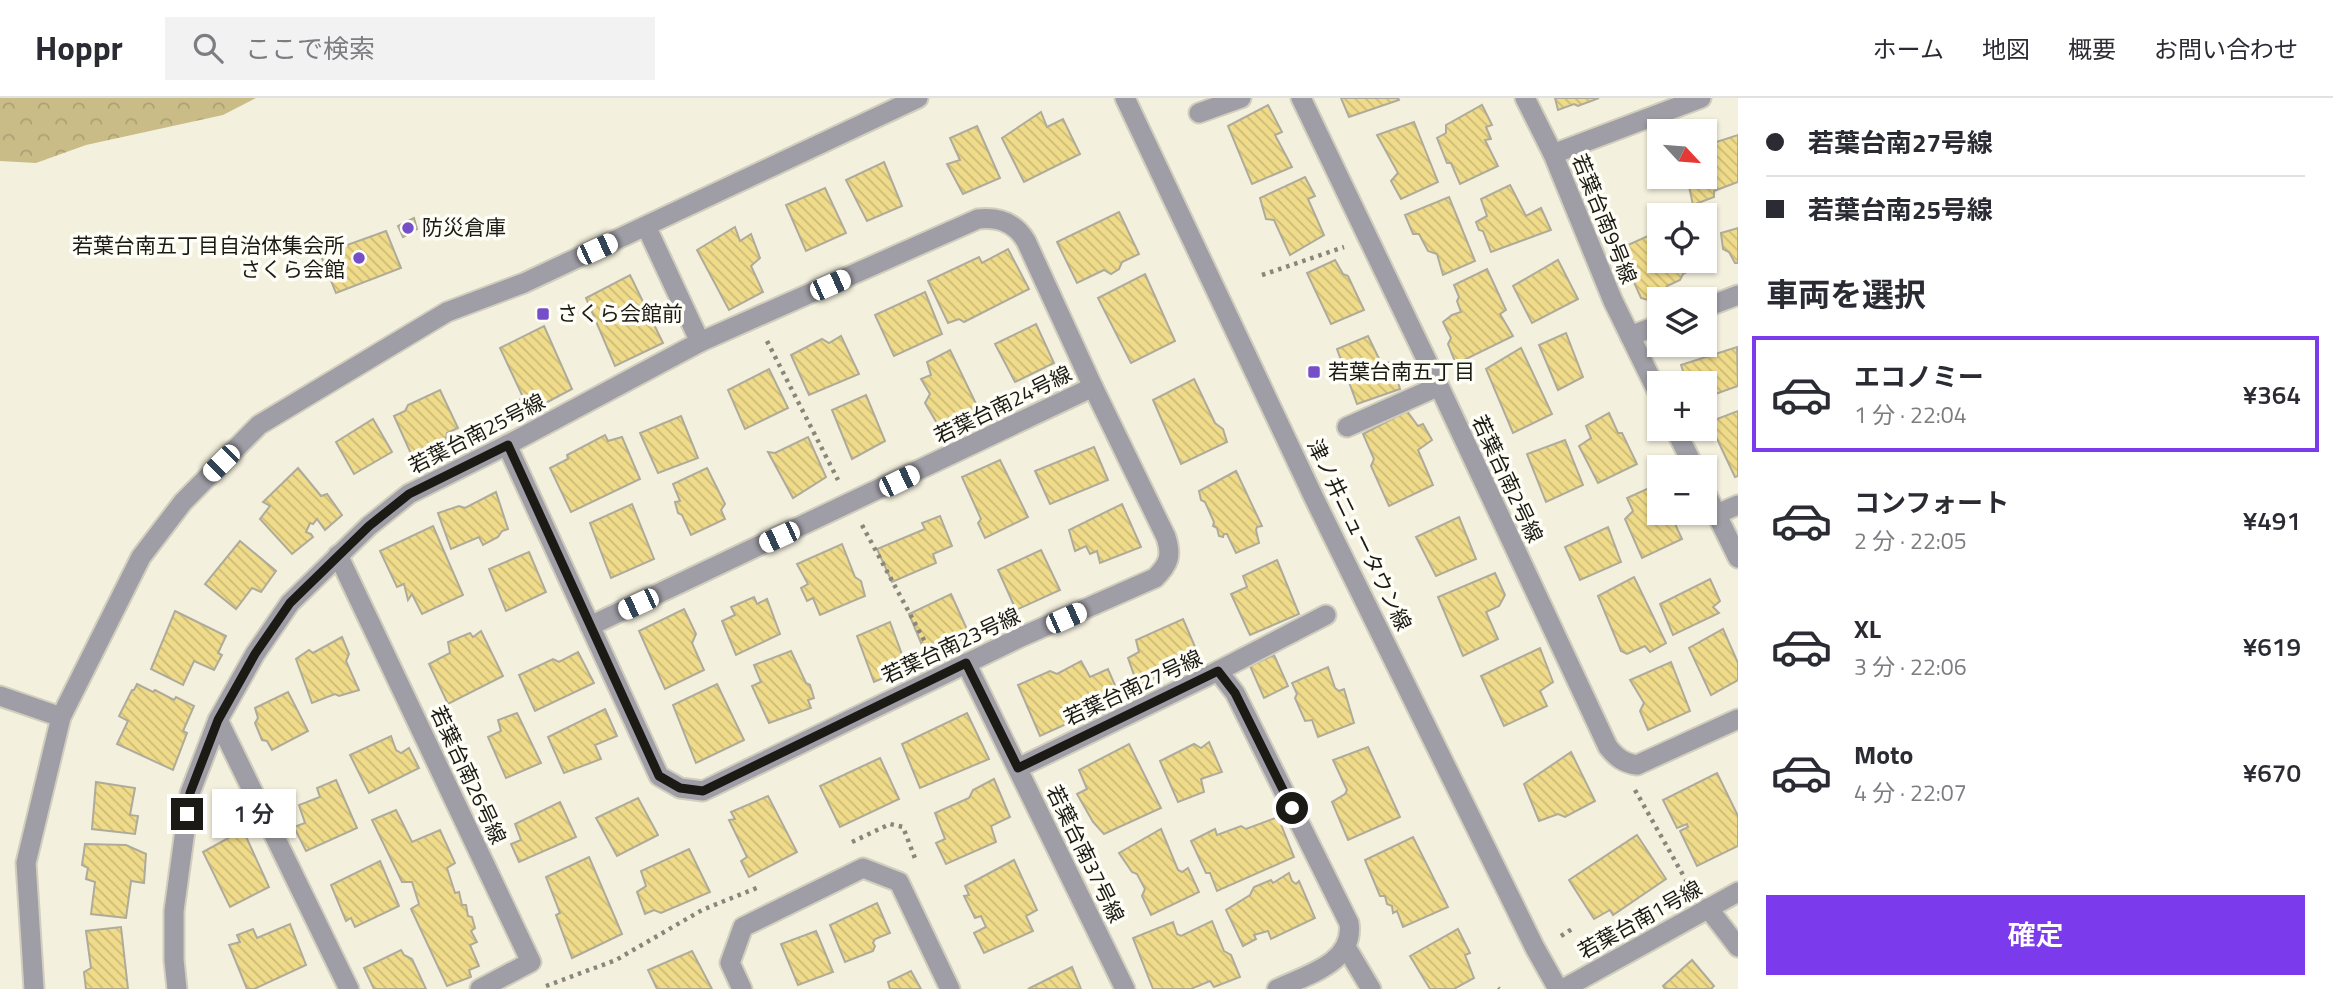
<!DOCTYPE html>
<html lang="ja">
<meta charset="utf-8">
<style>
body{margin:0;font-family:"Titillium Web","Noto Sans JP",sans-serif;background:#f2f2f3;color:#2b2b33;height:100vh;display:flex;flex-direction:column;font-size:26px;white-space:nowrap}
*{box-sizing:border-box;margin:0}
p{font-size:23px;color:#7c7c81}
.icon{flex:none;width:38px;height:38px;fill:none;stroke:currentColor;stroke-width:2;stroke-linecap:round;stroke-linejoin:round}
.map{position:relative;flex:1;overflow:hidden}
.details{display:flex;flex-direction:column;background:#fff;width:595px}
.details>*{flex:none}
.top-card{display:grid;align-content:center;height:154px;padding:0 28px;background:#fff}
.needle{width:46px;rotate:116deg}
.fabs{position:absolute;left:1647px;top:21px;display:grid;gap:14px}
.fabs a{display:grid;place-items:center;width:70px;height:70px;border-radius:0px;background:#fff;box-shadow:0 2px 5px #0004;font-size:35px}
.end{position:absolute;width:32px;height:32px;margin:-16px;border:9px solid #1b1a14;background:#fff;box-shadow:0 0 0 4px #fff}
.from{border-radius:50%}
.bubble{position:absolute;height:49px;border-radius:0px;background:#fff;box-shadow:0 2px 5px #0004;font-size:23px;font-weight:600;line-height:49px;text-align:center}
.car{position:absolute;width:21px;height:42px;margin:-21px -10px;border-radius:9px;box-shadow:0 0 5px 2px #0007;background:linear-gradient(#fff 24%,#345 0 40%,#fff 0 76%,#345 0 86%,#fff 0)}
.top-card b{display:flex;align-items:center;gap:24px;height:66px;font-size:26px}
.top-card b+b{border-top:2px solid #e1e1e2}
.top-card i{width:18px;height:18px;background:#2b2b33}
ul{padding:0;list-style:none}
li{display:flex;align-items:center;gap:21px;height:116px;margin:0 14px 10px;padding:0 14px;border:4px solid transparent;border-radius:0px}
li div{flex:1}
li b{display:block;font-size:26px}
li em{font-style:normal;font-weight:600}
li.active{border-color:#7c3aed}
li>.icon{width:63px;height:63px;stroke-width:1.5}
h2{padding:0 28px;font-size:32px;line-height:84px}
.cta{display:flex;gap:14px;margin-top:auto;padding:14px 28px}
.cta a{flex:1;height:80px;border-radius:0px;background:#7c3aed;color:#fff;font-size:28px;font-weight:600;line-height:80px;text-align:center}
header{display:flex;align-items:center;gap:42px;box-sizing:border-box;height:98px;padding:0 35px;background:#fff;border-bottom:2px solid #e1e1e2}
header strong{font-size:33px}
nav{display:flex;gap:38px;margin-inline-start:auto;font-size:24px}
.search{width:490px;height:63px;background:#f2f2f3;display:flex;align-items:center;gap:18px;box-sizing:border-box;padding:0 24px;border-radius:0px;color:#7c7c81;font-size:26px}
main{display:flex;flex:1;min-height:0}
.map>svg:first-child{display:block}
.forest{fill:url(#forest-crowns)}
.building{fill:url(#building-back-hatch);stroke:#afab9b;stroke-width:2}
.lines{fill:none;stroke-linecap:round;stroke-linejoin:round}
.minor-casing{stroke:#d1cebe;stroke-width:23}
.tertiary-casing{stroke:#d1cebe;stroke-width:23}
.path{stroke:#89867a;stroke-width:4.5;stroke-dasharray:3.5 5;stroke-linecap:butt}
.minor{stroke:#9f9da5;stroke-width:19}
.tertiary{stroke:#9f9da5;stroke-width:19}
.route{stroke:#1b1a14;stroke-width:9}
.poi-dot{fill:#754fc8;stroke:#fefdf6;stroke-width:2.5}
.labels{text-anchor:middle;stroke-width:7;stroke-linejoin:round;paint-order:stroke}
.street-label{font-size:21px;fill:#1b1a14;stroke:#fefdf6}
.poi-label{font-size:21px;fill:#1b1a14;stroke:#fefdf6;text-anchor:start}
</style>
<header>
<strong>Hoppr</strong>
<div class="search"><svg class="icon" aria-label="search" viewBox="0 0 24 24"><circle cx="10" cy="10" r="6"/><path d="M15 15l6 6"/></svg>ここで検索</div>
<nav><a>ホーム</a><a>地図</a><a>概要</a><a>お問い合わせ</a></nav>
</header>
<main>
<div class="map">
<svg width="1738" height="891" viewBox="0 0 1738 891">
<defs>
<pattern id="forest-crowns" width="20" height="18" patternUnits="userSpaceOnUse" patternTransform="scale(1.75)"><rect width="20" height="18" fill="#c9bc87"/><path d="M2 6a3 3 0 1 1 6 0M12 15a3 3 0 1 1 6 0" fill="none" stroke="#aca174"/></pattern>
<pattern id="building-back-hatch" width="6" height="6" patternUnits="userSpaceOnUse" patternTransform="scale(1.75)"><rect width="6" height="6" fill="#efdb8a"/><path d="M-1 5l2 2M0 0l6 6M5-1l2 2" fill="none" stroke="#ccbb76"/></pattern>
</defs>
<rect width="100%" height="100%" fill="#f4f0de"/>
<polygon class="forest" points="0,0 256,0 223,17 86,47 36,65 0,63"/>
<g class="building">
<polygon points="1341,0 1398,0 1399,2 1349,19"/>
<polygon points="1555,0 1599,0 1578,8 1574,6 1558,12"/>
<polygon points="1268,7 1282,34 1275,37 1292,69 1252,86 1228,28"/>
<polygon points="1482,7 1492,27 1486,29 1491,41 1485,42 1498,68 1460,86 1451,65 1447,65 1437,40 1446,35 1446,27"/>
<polygon points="1041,14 1047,29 1063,21 1080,56 1024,84 1002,40"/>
<polygon points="1414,24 1438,84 1401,101 1391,83 1398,75 1377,37"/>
<polygon points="977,28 1000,80 963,96 947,66 960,62 950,40"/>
<polygon points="1738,37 1738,84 1714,93 1714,99 1693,107 1687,79 1704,79 1704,48"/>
<polygon points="884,64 902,108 867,123 846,82"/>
<polygon points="1305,79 1315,98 1308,101 1324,137 1290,157 1274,122 1266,121 1260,100"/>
<polygon points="1510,87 1526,118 1541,110 1551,132 1491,154 1483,133 1479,132 1476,124 1487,118 1481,101"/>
<polygon points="825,90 846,135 806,153 786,107"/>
<polygon points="1449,99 1475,163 1443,177 1437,156 1428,153 1419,136 1413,136 1405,117"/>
<polygon points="1119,114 1139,156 1122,164 1119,171 1111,176 1104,172 1077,185 1057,144"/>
<polygon points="414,120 417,131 403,139 398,128"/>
<polygon points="735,129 740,143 751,136 760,160 751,168 763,194 729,212 697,152"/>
<polygon points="1738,130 1738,165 1735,165 1729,154 1723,151 1721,135"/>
<polygon points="386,133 401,170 336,195 317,148 337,142 339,150"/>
<polygon points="1659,133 1659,163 1705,164 1683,176 1680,182 1667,188 1663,196 1651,203 1641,200 1619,151"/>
<polygon points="1008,151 1029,191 964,224 959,221 948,225 928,183 979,159 982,165"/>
<polygon points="1335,162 1343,176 1348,178 1364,212 1331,226 1307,175"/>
<polygon points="1558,162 1578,201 1532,225 1513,188"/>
<polygon points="1487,171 1506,212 1500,216 1513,238 1456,266 1448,246 1451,240 1443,224 1452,217 1461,214 1457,203 1459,199 1454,187"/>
<polygon points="1145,176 1175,243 1131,265 1098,200"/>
<polygon points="630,177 663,245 615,268 586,200"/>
<polygon points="925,194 942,236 894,258 875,217"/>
<polygon points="1036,226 1054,265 1015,284 995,246"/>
<polygon points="544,228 572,291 523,317 518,303 523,299 500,250"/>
<polygon points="1566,235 1583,279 1558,292 1539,247"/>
<polygon points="841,238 859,276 809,297 791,257 822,241 829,245"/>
<polygon points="1368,238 1382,267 1393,263 1400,291 1357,306 1337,251"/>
<polygon points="1737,249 1738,288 1704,300 1704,285 1687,285 1681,267"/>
<polygon points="1521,250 1552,316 1513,335 1486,271"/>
<polygon points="950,252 980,314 941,332 925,305 930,296 921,281 931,277 927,264"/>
<polygon points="769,271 788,310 745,331 728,292"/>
<polygon points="1194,281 1215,325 1223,331 1227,344 1181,366 1153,302"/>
<polygon points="440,292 458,330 447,335 445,344 412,358 394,318 405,313 408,307"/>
<polygon points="866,297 885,343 852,361 832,312"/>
<polygon points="1407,313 1418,328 1423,326 1432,342 1418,352 1433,387 1389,408 1371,368 1374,361 1363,336"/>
<polygon points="1738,313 1738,378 1735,379 1709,324"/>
<polygon points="1609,315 1618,335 1622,335 1637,366 1598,385 1579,348 1591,340 1586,328"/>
<polygon points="681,318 698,360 658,375 640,335"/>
<polygon points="373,321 392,354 354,376 336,344"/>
<polygon points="605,337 608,343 622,339 640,381 571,414 550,370 568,361 567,357"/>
<polygon points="808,339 826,379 793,400 768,354 775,355"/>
<polygon points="1565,342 1583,387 1546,404 1527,356"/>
<polygon points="1094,349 1108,382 1050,406 1035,373"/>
<polygon points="1000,362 1028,419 985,440 978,425 981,421 962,379"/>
<polygon points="298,370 321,398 327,396 342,417 325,432 317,421 313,426 310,425 306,434 311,436 313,439 292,456 260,421 270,408 263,404"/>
<polygon points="707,370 725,406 721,412 725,421 691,437 682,417 678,415 675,404 680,403 673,386"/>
<polygon points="1236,373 1262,428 1257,429 1256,432 1259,445 1236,455 1227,436 1224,436 1223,439 1219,438 1217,430 1213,428 1214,424 1205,404 1201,402 1199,393"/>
<polygon points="1658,386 1659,415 1670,415 1682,441 1642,460 1625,421 1633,413 1627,400"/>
<polygon points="496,394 508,431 502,433 498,439 483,447 479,439 451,451 438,415 459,408 465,410"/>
<polygon points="632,406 654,461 611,480 590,425"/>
<polygon points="1122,406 1141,449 1100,465 1097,453 1090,456 1086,448 1075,453 1069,432"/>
<polygon points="940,418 952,448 933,456 936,465 892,484 877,451 925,431 922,425"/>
<polygon points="1459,419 1476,461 1436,478 1416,439"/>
<polygon points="433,428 463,497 422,516 412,496 408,502 404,486 397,489 380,453"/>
<polygon points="1608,429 1621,464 1580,482 1565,449"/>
<polygon points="240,443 276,473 261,494 252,490 236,511 205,486"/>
<polygon points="842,446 855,479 861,483 865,498 820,517 813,500 807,503 801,490 808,486 797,466"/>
<polygon points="1041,452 1060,492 1016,512 998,472"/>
<polygon points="529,454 546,494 506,513 489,471"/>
<polygon points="1277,462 1299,516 1250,537 1231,496 1247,489 1243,478"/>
<polygon points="1495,475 1505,497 1499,508 1486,514 1498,541 1463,558 1438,499"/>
<polygon points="1634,479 1666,545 1650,554 1645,548 1627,556 1621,553 1598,498"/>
<polygon points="1710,481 1720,503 1713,509 1719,515 1673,537 1660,506"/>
<polygon points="951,496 970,538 926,557 909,516"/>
<polygon points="754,499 757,506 767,501 780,536 736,557 722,523 735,517 731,509"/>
<polygon points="684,511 696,536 692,545 704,572 665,591 639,533"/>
<polygon points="175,513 226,538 218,555 222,557 214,572 194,563 183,587 151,571"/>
<polygon points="1183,521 1199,558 1138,588 1128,560 1139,554 1136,542"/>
<polygon points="890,524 907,570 874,584 857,538"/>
<polygon points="1723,531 1738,565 1738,582 1711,597 1689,550"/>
<polygon points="481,533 503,578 448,606 429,566 450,555 448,544 470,535 473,539"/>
<polygon points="342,539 349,556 346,563 359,592 339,598 335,596 312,605 296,561 309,552 313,555"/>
<polygon points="1540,550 1553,584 1540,593 1547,608 1504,628 1481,578"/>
<polygon points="791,553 806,585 810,587 814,600 808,602 811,610 769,625 752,588 761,584 754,567"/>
<polygon points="578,554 594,585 535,613 519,577 553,561 559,564"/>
<polygon points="1274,557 1288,588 1264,600 1250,568"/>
<polygon points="1081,563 1090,579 1108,571 1117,592 1100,600 1101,605 1077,615 1073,623 1040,638 1018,587 1050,573 1057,576"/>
<polygon points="1671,564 1690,613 1648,632 1640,613 1644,605 1630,582"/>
<polygon points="1328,569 1335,590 1339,593 1344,591 1354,625 1318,639 1312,622 1305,623 1295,600 1297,596 1292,585"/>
<polygon points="137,586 153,594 155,592 174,602 176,599 194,608 183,633 187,635 173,672 117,646 128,623 119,618 132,592 134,592"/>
<polygon points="717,586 744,642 696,665 673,607"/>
<polygon points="288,594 308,633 272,652 267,643 262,642 255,625 258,620 255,610"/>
<polygon points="605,611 617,638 595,647 601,661 564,675 548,639"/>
<polygon points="517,615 541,665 506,680 488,639 501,633 498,622"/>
<polygon points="967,615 989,661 920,690 902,646"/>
<polygon points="391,638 396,652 401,655 409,650 419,670 369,695 350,657"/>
<polygon points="1209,644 1222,674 1201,681 1204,694 1178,704 1160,663 1194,646 1201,650"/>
<polygon points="1129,646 1161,710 1104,736 1093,724 1077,696 1087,691 1079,672"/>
<polygon points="1368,649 1400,719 1348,742 1332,704 1345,696 1347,692 1333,662"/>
<polygon points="1571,654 1595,703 1565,719 1558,716 1539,723 1524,686"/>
<polygon points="880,660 899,701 840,729 820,688"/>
<polygon points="1717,675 1738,718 1738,748 1697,768 1680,733 1688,729 1687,726 1677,730 1663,702"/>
<polygon points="994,681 1010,719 991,728 996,744 946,766 936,745 945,741 935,715 969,700 973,692"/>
<polygon points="336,682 357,730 306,753 294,729 305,725 299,707 320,699 317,690"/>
<polygon points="96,684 135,690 130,717 138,718 135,736 92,731"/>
<polygon points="768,698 797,754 749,779 741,763 747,759 729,722 735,721 731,714"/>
<polygon points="638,700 658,737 617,758 596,720"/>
<polygon points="560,704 576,739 519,764 511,746 521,742 515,726"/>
<polygon points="396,712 412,744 440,732 455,765 447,770 455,795 459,794 462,807 466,807 468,818 472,819 475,830 471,833 477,844 470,847 479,868 469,872 471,879 447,888 411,811 419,806 412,784 402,784 372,722"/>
<polygon points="1278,719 1294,759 1217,793 1210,775 1206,775 1191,743 1215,731 1217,737 1241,728 1246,731"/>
<polygon points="1161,731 1178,772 1182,774 1188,770 1199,794 1151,817 1142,798 1145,791 1137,776 1132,774 1119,755"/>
<polygon points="243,732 269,789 230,809 203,754"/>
<polygon points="1637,737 1666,781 1613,817 1610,812 1594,821 1569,782"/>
<polygon points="1413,739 1448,809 1403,829 1397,813 1393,815 1392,808 1387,806 1385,798 1380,798 1365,762"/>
<polygon points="85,746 126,747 146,756 144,785 131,783 126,820 91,816 95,784 86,781 88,770 82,767"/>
<polygon points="689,751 710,794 661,815 654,812 645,816 637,794 646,788 641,773"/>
<polygon points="589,759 622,836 572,860 556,817 560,815 546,779"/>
<polygon points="1014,762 1037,812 1026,818 1033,833 984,855 974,835 986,829 981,818 975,820 964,798 969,797 965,788"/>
<polygon points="380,763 399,808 355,829 351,820 346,823 331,787"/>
<polygon points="1289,775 1292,783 1296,786 1299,783 1315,820 1271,841 1268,833 1254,837 1256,841 1243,848 1226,812 1250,797 1254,789 1271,782 1273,785"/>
<polygon points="877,805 890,835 875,841 873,845 875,848 873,853 845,864 830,827"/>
<polygon points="1212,823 1224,853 1231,857 1240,879 1214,889 1210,883 1191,891 1153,891 1133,840 1173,824 1177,836 1181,838"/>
<polygon points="290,826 306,867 254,891 247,891 229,847 240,844 237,837 253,831 257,840"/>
<polygon points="121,829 128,891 86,891 84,874 91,870 86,833"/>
<polygon points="1458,831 1470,855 1465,857 1474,880 1454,891 1430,891 1410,858"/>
<polygon points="816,833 833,874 798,887 781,846"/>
<polygon points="401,852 404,857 412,861 426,891 374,891 364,870"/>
<polygon points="692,853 712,891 657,891 648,872"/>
<polygon points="1692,862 1714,888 1711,891 1665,891 1663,888"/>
<polygon points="1072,869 1081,891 1028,891"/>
<polygon points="911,873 921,891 890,891 888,884"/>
</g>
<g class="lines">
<defs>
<g id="minor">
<path d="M1301 0 1439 288 1608 649C1616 659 1623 665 1637 667L1738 621"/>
<polyline points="1525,0 1553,56 1613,203 1659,297"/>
<polyline points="1199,15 1241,0"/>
<polyline points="1553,56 1701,0"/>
<polyline points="1704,210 1738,197"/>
<polyline points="1630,238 1659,227"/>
<polyline points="1347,329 1439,288"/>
<polyline points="1675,331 1694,369"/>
<path d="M507 347 659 678 680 690 703 693 1021 539 1155 480C1169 466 1172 458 1166 439L1093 289 1026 143C1015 124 998 119 978 121L700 244"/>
<polyline points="1704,391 1738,460"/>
<polyline points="1717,416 1738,407"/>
<polyline points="338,457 531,864 480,891"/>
<polyline points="590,528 1093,289"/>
<polyline points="966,565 1125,891"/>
<polyline points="1218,573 1326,517"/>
<polyline points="0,598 61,619"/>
<polyline points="218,622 349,891"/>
<path d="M1018 670 1218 573 1235 595 1349 825C1355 865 1306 877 1277 891"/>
<polyline points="1708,810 1738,849"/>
<polyline points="1346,849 1371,891"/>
<polyline points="177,891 174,862 174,813 190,695 218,622 255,556 290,505 369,428 409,396 507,347 700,244 646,128"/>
<polyline points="742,891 730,865 743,829 863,770 899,784 950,891"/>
<polyline points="1563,891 1738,794"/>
</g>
<g id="tertiary">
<polyline points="1125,0 1315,402 1535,850 1558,891"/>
<polyline points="34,891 26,765 61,619 141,459 183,404 259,327 447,214 524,185 918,0"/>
</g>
</defs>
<use href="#minor" class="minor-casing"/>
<use href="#tertiary" class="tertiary-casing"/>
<g class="path">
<polyline points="1262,177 1344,149"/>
<polyline points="767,243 838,382"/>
<polyline points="862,427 931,555"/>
<polyline points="1635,692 1691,791"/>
<polyline points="852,744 890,726 903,729 916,763"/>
<polyline points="1561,838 1572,831"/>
<polyline points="546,888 616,862 702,812 759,789"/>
<polyline points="1498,890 1499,891"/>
</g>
<use href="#minor" class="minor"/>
<use href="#tertiary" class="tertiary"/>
</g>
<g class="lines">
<polyline class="route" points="187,716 190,695 218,622 255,556 290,505 369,428 409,396 508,347 659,678 680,690 703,693 966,565 1018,670 1218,573 1235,595 1292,710"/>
</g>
<g class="poi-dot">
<circle cx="408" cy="130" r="7"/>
<circle cx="359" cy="160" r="7"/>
<rect x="536" y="209" width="14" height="14" rx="3.5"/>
<rect x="1307" y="267" width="14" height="14" rx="3.5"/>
</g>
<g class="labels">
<g class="street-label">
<text transform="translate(1604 121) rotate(68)" y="7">若葉台南9号線</text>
<text transform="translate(1003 307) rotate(-26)" y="7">若葉台南24号線</text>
<text transform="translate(477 336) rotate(-27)" y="7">若葉台南25号線</text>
<text transform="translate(1507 381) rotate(65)" y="7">若葉台南2号線</text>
<text transform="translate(1359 437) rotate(64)" y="7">津ノ井ニュータウン線</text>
<text transform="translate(951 548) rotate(-25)" y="7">若葉台南23号線</text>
<text transform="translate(1133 590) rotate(-25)" y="7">若葉台南27号線</text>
<text transform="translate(468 677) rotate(65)" y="7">若葉台南26号線</text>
<text transform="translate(1085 756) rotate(64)" y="7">若葉台南37号線</text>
<text transform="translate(1640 822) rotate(-29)" y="7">若葉台南1号線</text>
</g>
<g class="poi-label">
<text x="422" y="137">防災倉庫</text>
<text x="345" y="155" text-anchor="end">若葉台南五丁目自治体集会所<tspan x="345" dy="24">さくら会館</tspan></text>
<text x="557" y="223">さくら会館前</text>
<text x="1328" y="281">若葉台南五丁目</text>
</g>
</g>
</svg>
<div class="fabs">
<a><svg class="needle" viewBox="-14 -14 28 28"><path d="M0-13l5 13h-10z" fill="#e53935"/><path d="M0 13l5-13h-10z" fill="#7c7c81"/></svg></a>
<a><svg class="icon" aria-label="locate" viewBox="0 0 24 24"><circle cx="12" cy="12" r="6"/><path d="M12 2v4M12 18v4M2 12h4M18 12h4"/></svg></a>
<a><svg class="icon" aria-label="layers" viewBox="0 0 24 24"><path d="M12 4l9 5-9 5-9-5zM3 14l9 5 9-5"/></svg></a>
<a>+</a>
<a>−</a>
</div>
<i class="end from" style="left:1292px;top:710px"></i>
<i class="end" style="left:187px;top:716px"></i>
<div class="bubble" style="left:212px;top:691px;width:84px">1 分</div>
<i class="car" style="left:597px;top:151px;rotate:65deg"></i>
<i class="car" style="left:830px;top:187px;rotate:66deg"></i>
<i class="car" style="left:221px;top:365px;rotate:225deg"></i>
<i class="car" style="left:899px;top:383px;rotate:64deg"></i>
<i class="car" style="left:779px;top:439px;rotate:245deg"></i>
<i class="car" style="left:638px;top:506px;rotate:245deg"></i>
<i class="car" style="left:1066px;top:520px;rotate:66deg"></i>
</div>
<section class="details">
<div class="top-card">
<b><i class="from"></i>若葉台南27号線</b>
<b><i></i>若葉台南25号線</b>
</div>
<h2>車両を選択</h2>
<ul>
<li class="active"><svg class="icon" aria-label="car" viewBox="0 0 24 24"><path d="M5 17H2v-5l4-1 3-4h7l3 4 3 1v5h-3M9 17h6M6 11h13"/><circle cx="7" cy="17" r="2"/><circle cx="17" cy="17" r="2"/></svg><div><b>エコノミー</b><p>1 分 · 22:04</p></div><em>¥364</em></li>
<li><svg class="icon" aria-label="car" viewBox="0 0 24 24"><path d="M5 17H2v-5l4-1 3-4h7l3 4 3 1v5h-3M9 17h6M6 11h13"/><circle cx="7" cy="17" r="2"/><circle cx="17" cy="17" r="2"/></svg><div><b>コンフォート</b><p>2 分 · 22:05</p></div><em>¥491</em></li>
<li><svg class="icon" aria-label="car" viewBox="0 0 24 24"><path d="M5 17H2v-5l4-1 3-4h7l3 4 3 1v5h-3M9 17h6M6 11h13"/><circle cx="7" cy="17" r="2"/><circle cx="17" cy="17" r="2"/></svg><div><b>XL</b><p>3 分 · 22:06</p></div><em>¥619</em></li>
<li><svg class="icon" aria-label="car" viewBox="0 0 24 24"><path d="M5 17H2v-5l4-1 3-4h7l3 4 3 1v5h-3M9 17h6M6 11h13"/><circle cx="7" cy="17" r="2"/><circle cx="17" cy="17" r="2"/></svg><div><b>Moto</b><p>4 分 · 22:07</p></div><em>¥670</em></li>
</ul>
<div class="cta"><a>確定</a></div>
</section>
</main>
